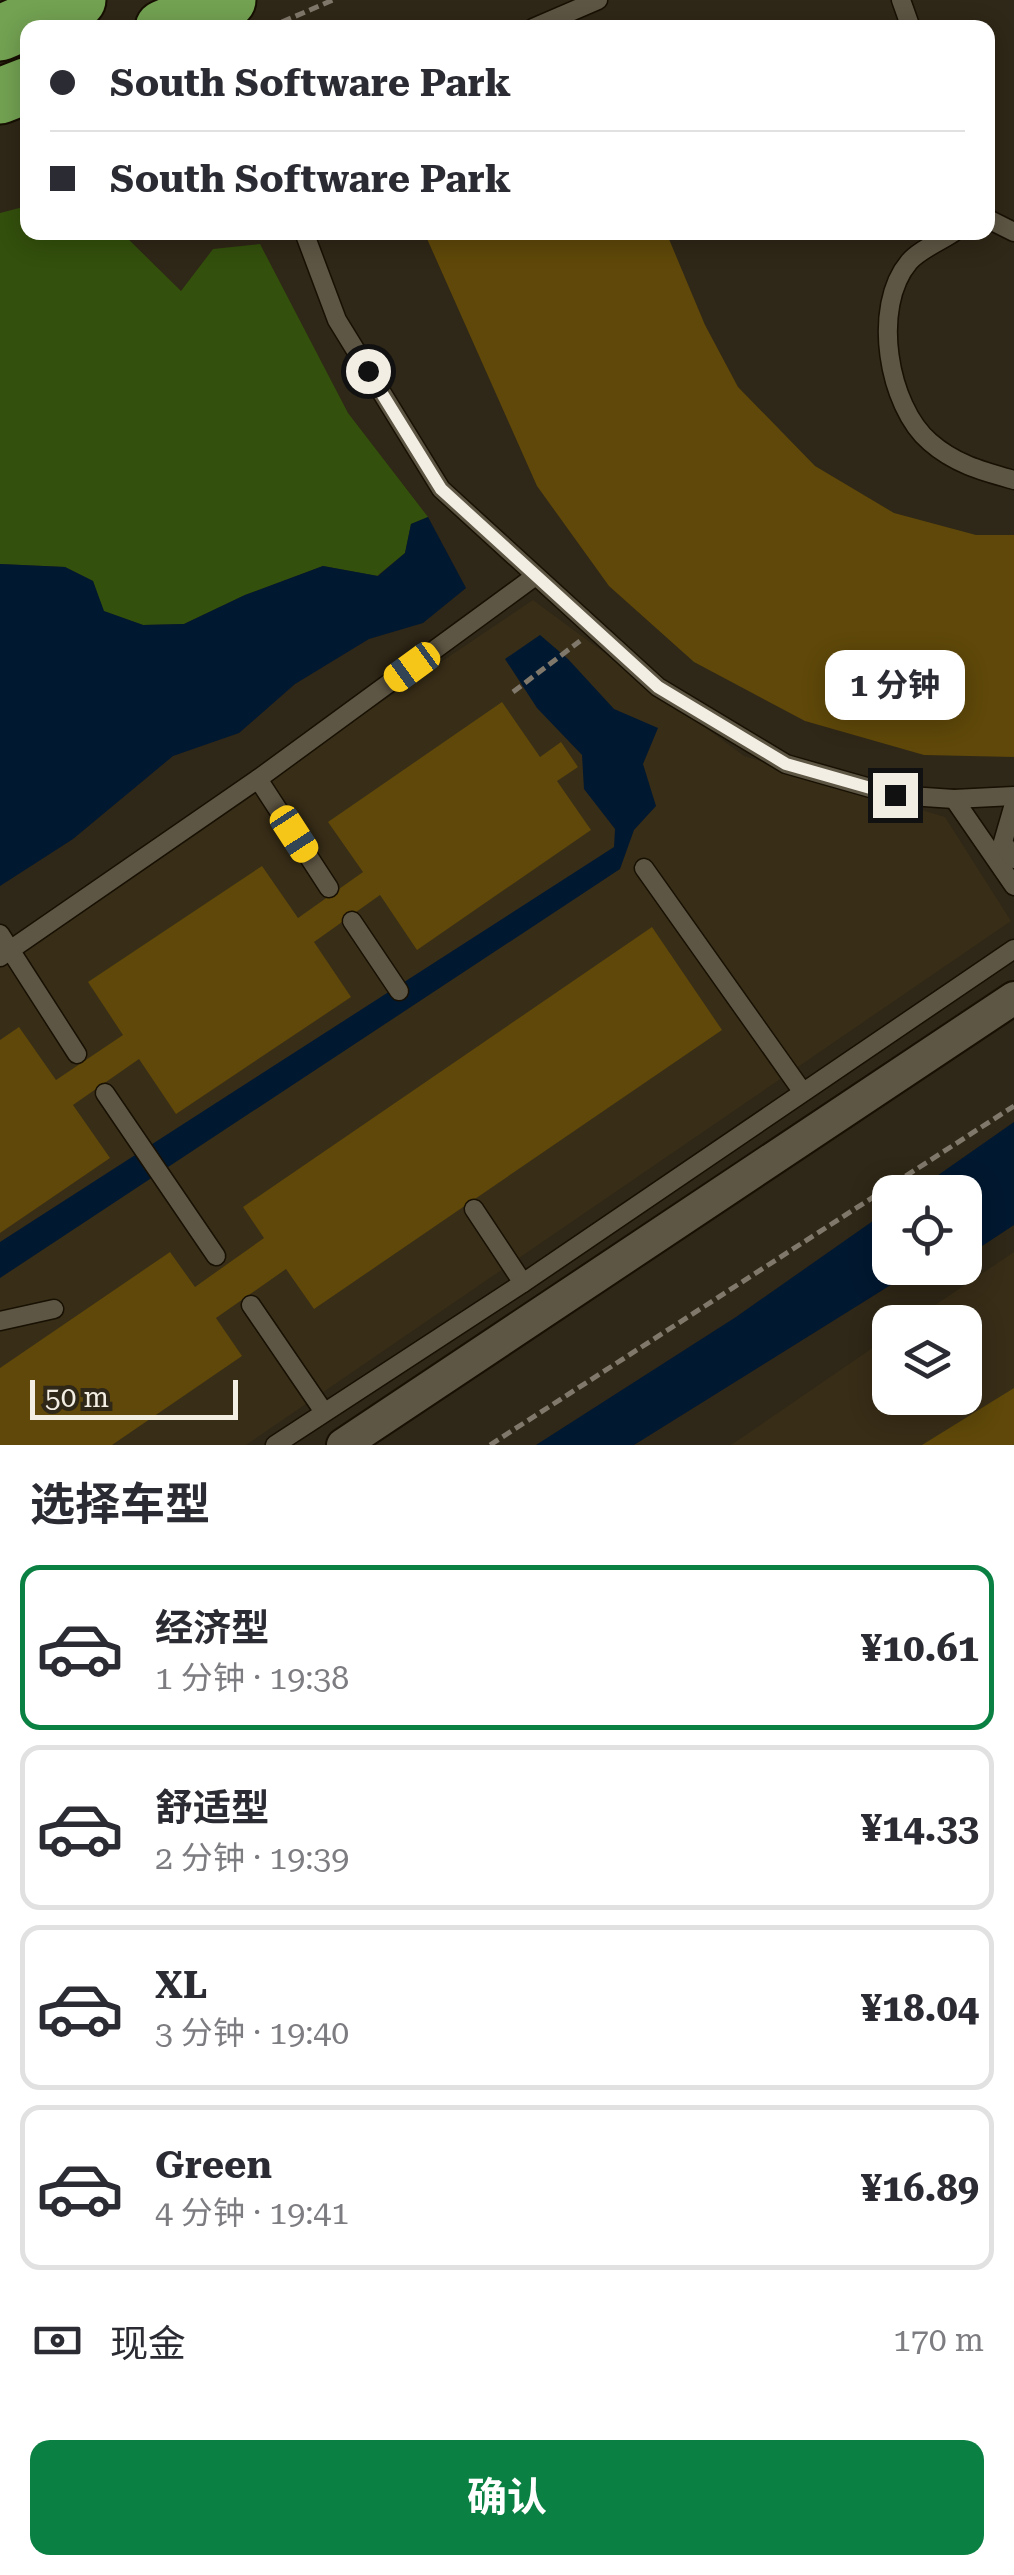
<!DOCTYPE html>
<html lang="zh">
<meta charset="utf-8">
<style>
body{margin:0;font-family:"Roboto Serif","Noto Sans SC",serif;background:#f2f2f3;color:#2b2b33;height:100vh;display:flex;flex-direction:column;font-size:38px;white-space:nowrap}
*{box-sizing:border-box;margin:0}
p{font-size:32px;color:#7c7c81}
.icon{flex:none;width:55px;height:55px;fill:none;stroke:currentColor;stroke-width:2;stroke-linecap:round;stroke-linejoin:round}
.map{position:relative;height:1445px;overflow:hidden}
.panel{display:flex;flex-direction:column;background:#fff;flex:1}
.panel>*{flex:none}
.guide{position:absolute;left:20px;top:20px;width:975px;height:220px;border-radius:20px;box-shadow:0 5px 25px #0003;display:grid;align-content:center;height:220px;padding:0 30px;background:#fff}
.tools{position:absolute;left:872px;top:1175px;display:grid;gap:20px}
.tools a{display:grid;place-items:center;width:110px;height:110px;border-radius:20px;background:#fff;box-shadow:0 5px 25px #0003;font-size:50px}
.scale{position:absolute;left:30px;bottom:25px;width:208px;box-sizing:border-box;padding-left:10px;border:5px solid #f3eee4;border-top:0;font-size:28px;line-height:35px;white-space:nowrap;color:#f3eee4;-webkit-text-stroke:8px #2f2717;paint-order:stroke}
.end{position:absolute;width:45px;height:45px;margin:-22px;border:12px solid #f3eee4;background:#111;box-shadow:0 0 0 5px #111}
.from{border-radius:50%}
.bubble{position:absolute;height:70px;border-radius:20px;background:#fff;box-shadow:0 5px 25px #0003;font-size:32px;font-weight:700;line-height:70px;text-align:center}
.car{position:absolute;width:30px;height:60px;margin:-30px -15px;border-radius:12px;box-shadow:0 0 8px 2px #0007;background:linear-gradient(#f5c518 24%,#345 0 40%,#f5c518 0 76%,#345 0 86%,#f5c518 0)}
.guide b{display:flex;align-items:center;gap:35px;height:95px;font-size:38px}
.guide b+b{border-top:2px solid #e1e1e2}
.guide i{width:25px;height:25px;background:#2b2b33}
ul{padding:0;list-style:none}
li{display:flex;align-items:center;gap:30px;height:165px;margin:0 20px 15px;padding:0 10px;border:5px solid #e1e1e2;border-radius:20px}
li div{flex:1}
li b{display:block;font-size:38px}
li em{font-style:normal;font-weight:700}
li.active{border-color:#0b8043}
li>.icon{width:90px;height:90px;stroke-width:1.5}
h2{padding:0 30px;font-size:45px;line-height:120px}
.pay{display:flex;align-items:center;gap:25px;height:110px;padding:0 30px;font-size:38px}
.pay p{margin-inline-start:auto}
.cta{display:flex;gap:20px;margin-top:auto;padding:20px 30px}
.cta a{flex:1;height:115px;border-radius:20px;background:#0b8043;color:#fff;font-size:40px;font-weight:700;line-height:115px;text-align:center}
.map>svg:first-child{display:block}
.built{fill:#382d17}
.green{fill:#33500c}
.water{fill:#001830}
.building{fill:#5f4809}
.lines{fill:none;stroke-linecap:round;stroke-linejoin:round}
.lane-casing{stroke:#171003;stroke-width:21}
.street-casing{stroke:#171003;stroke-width:36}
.highway-casing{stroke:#171003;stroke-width:59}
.path{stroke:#80796b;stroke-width:5;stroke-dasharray:10 5;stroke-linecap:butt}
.lane{stroke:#5e5644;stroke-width:18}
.street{stroke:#5e5644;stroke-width:32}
.highway{stroke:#73a252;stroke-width:55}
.route{stroke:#f3eee4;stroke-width:12}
</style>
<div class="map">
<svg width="1014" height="1445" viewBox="0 0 1014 1445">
<rect width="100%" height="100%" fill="#2f2717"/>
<g class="built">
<polygon points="533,600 744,756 945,817 1011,921 246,1445 0,1445 0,959"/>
<polygon points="1014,1252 1014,1445 731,1445 890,1336 890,1398 965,1398 965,1322 910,1322"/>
</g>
<polygon class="green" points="27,206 28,232 122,233 181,291 213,249 260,244 348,413 428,517 411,524 405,553 377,576 323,566 245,595 184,624 143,625 103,611 93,581 65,567 0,564 0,213"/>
<g class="water">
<polygon points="428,517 466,588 423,623 369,639 295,684 239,733 173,756 73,839 0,886 0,564 65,567 93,581 104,611 143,625 184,624 245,595 323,566 378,576 405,553 411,524"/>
<polygon points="540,635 568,659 614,709 658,728 643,764 656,806 634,830 620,869 0,1278 0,1242 614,847 615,829 584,789 582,755 537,708 505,659"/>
<polygon points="1014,1122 1014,1225 973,1252 965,1249 965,1192 914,1192"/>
<polygon points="890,1209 890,1268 918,1268 634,1445 536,1445 736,1317"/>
</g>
<g class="building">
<polygon points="424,232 666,232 705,325 738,387 815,466 894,513 976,535 1014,535 1014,757 924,755 805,721 694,662 609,586 537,486"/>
<polygon points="502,702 540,757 561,742 578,767 557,781 591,830 417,950 380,895 314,942 351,997 176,1114 139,1059 73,1105 110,1158 0,1233 0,1040 19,1027 56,1080 123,1035 88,982 262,866 298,918 363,872 328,822"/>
<polygon points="652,927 722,1030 314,1309 286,1269 216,1318 242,1356 112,1445 0,1445 0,1368 170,1252 195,1287 264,1238 243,1207"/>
<polygon points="1014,1388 1014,1445 922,1445"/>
</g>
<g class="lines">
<defs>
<g id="lane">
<polyline points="901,0 911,28"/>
<polyline points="533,28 598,0"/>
<polyline points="988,219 1014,232"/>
<polyline points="304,232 337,320 441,489 658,687 786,764 895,795 954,799 1014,796"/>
<path d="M954 232C941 241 919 250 909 262 871 307 888 406 930 442 955 464 982 471 1014 480"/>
<polyline points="258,779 329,888"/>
<polyline points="954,799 1014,886"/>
<polyline points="1014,804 1003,842 1014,859"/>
<polyline points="644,868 802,1091"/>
<polyline points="352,921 399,991"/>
<polyline points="0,934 77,1054"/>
<polyline points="0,957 258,779 534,577"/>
<polyline points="105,1093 216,1256"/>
<polyline points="474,1209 523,1283"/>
<polyline points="251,1305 324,1412"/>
<polyline points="0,1321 54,1309"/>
<polyline points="275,1445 523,1283 1014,949"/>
</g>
<polyline id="street" points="343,1445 1014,998"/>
<g id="highway">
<polyline points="163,28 228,0"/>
<polyline points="0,33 78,0"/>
<polyline points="0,96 28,85"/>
</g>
</defs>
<use href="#lane" class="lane-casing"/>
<use href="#street" class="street-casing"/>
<use href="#highway" class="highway-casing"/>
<g class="path">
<polyline points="268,28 333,0"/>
<polyline points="513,692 580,641"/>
<polyline points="490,1445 1014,1106"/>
</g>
<use href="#lane" class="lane"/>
<use href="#street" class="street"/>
<use href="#highway" class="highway"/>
</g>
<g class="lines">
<polyline class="route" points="368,371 441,489 658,687 786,764 895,795"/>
</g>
</svg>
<div class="tools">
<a><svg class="icon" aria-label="locate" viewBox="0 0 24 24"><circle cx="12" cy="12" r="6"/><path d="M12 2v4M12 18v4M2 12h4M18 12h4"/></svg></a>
<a><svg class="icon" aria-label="layers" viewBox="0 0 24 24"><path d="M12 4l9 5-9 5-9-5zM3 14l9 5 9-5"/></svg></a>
</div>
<div class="scale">50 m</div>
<i class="end from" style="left:368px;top:371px"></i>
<i class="end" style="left:895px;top:795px"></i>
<div class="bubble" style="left:825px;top:650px;width:140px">1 分钟</div>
<i class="car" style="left:412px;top:667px;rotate:234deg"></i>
<i class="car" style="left:294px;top:834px;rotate:147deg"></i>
<div class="guide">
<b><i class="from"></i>South Software Park</b>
<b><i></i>South Software Park</b>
</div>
</div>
<section class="panel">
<h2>选择车型</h2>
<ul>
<li class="active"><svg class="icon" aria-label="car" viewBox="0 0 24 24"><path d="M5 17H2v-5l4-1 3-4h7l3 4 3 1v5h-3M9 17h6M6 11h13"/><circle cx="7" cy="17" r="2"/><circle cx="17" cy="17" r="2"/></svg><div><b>经济型</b><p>1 分钟 · 19:38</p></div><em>¥10.61</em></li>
<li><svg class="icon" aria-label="car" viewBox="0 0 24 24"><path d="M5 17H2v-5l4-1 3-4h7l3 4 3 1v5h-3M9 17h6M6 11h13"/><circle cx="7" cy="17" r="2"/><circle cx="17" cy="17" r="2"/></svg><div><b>舒适型</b><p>2 分钟 · 19:39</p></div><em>¥14.33</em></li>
<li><svg class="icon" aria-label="car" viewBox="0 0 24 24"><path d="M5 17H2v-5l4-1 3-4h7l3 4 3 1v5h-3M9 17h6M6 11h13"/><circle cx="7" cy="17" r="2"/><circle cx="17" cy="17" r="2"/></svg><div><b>XL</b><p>3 分钟 · 19:40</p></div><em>¥18.04</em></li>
<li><svg class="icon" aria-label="car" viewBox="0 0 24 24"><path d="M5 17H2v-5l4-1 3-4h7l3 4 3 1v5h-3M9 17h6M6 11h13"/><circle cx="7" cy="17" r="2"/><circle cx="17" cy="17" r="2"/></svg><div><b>Green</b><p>4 分钟 · 19:41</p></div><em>¥16.89</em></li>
</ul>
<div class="pay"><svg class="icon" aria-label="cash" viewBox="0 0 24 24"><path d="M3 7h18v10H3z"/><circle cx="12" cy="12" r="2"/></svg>现金<p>170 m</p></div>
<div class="cta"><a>确认</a></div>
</section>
